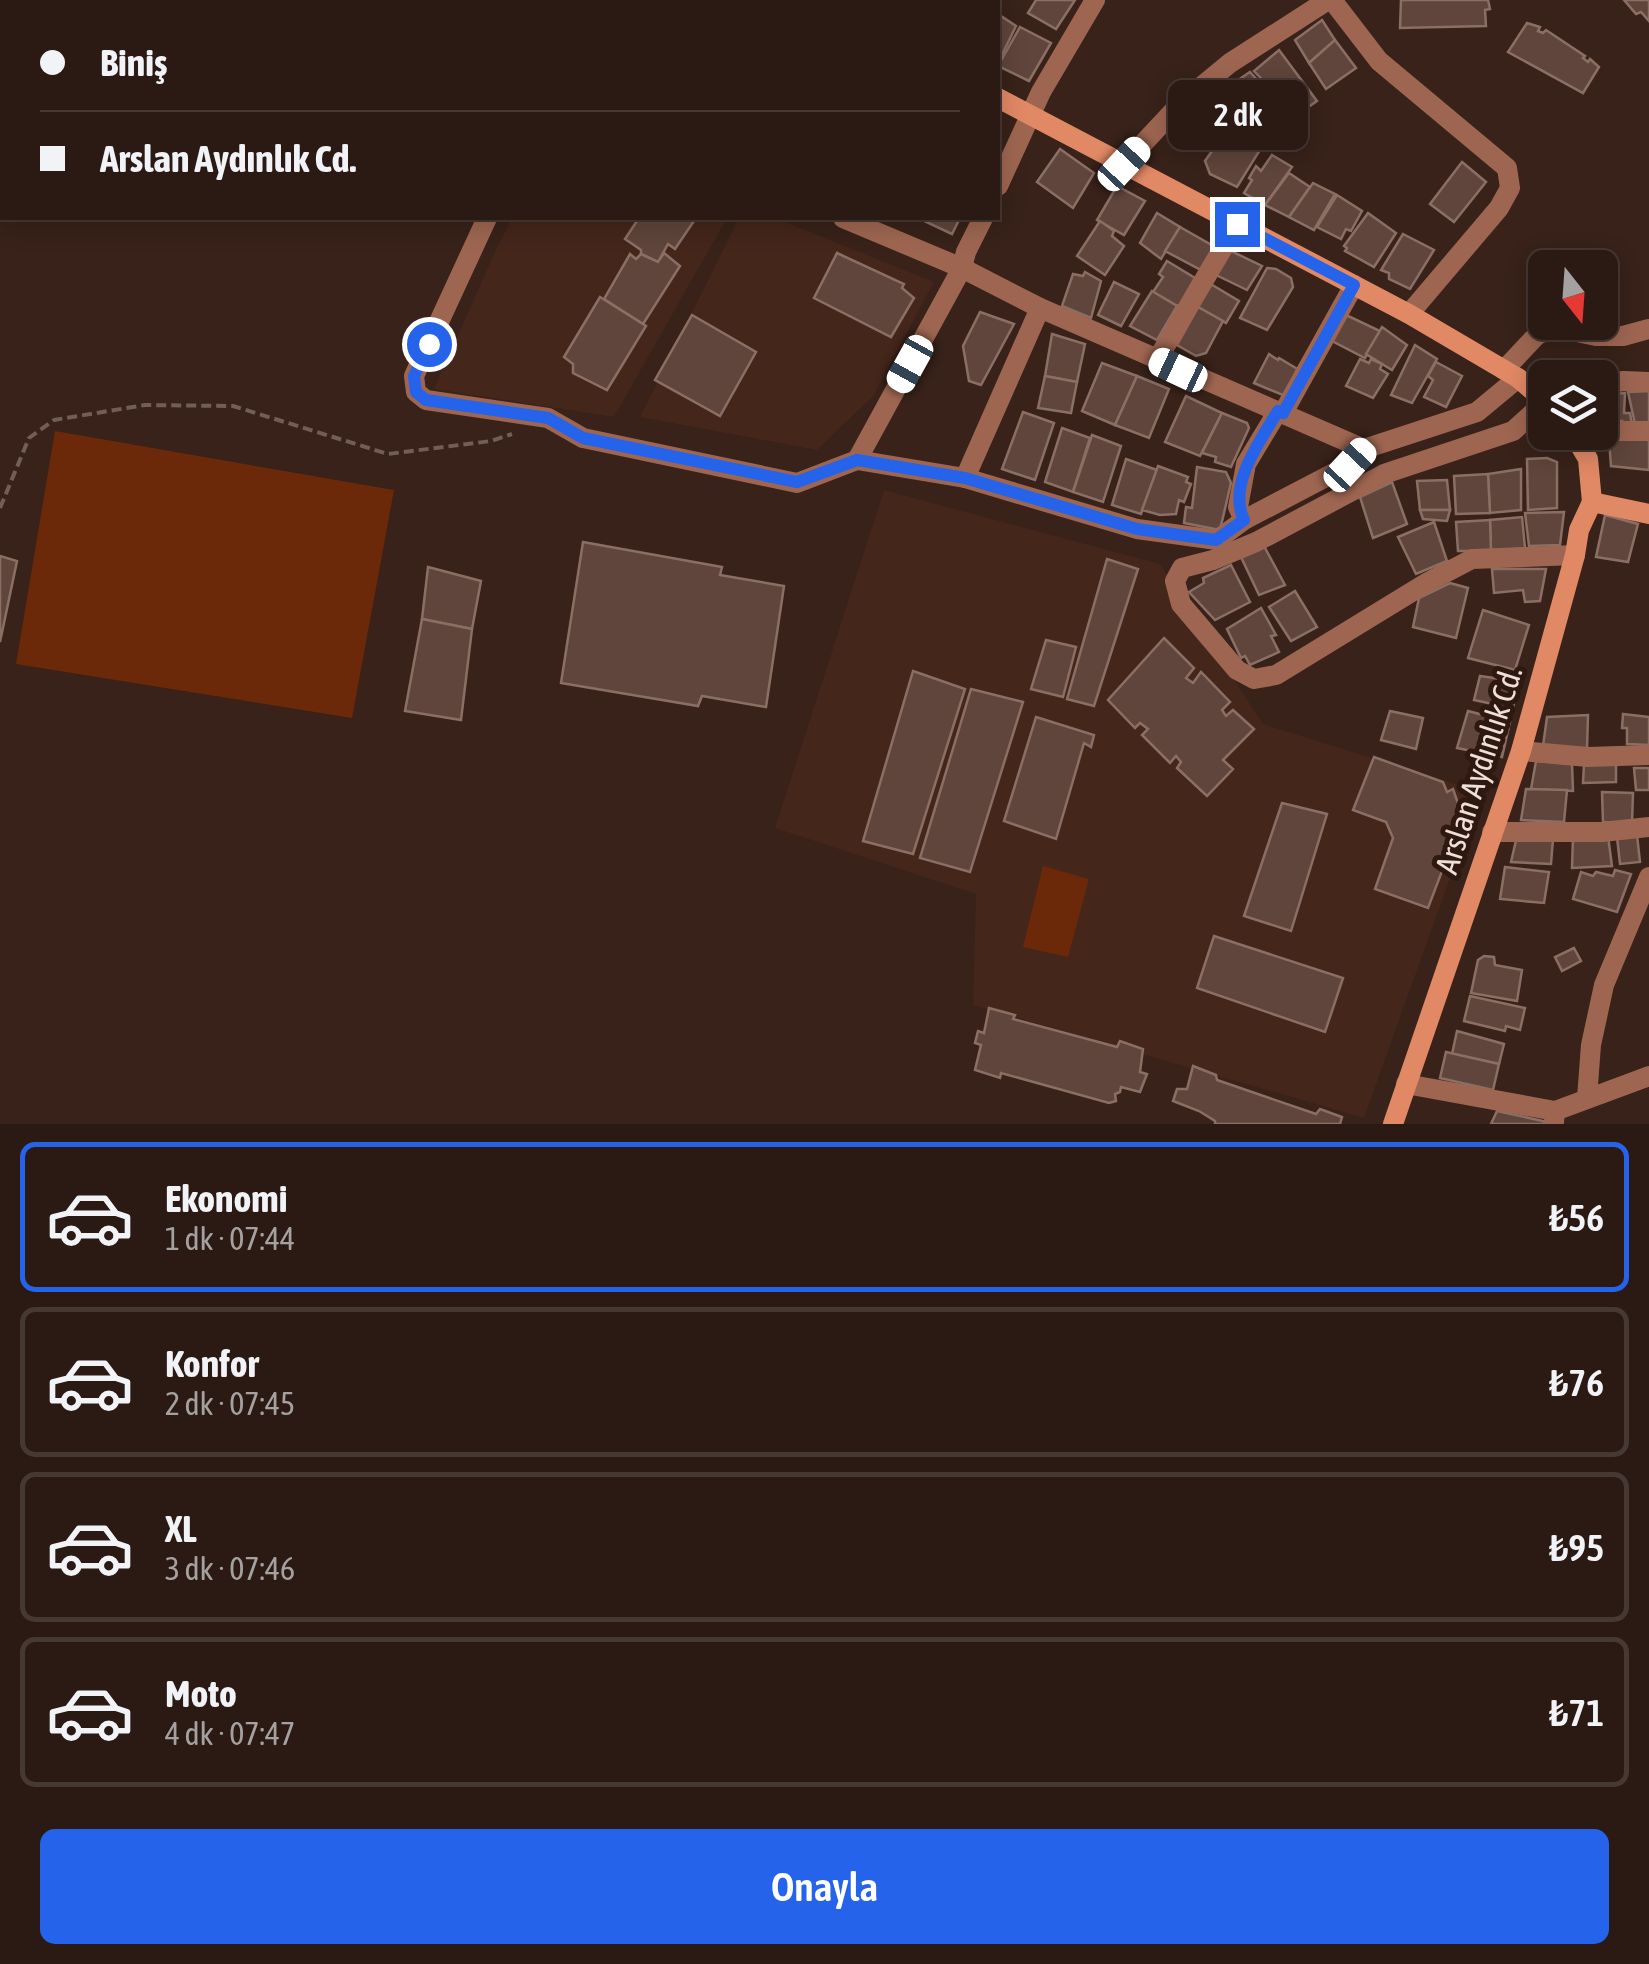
<!DOCTYPE html>
<html lang="tr">
<meta charset="utf-8">
<style>
body{margin:0;font-family:"Asap Condensed",sans-serif;background:#362721;color:#f1f3f6;height:100vh;display:flex;flex-direction:column;font-size:38px;white-space:nowrap}
*{box-sizing:border-box;margin:0}
p{font-size:32px;color:#a5a1a0}
.icon{flex:none;width:55px;height:55px;fill:none;stroke:currentColor;stroke-width:2;stroke-linecap:round;stroke-linejoin:round}
.map{position:relative;height:1124px;overflow:hidden}
.panel{display:flex;flex-direction:column;background:#2a1a13;flex:1}
.panel>*{flex:none}
.banner{position:absolute;left:0px;top:0px;width:1000px;height:220px;box-shadow:0 5px 25px #0003,0 0 0 2px #463833;display:grid;align-content:center;height:220px;padding:0 40px;background:#2a1a13}
.needle{width:65px;rotate:163deg}
.fabs{position:absolute;left:1528px;top:250px;display:grid;gap:20px}
.fabs a{display:grid;place-items:center;width:90px;height:90px;border-radius:15px;background:#2a1a13;box-shadow:0 5px 25px #0003,0 0 0 2px #463833;font-size:50px}
.end{position:absolute;width:45px;height:45px;margin:-22px;border:12px solid #2563eb;background:#fff;box-shadow:0 0 0 5px #fff}
.from{border-radius:50%}
.bubble{position:absolute;height:70px;border-radius:15px;background:#2a1a13;box-shadow:0 5px 25px #0003,0 0 0 2px #463833;font-size:32px;font-weight:600;line-height:70px;text-align:center}
.car{position:absolute;width:30px;height:60px;margin:-30px -15px;border-radius:12px;box-shadow:0 0 8px 2px #0007;background:linear-gradient(#fff 24%,#345 0 40%,#fff 0 76%,#345 0 86%,#fff 0)}
.banner b{display:flex;align-items:center;gap:35px;height:95px;font-size:38px}
.banner b+b{border-top:2px solid #463833}
.banner i{width:25px;height:25px;background:#f1f3f6}
ul{padding:18px 0 0;list-style:none}
li{display:flex;align-items:center;gap:30px;height:150px;margin:0 20px 15px;padding:0 20px;border:5px solid #463833;border-radius:15px}
li div{flex:1}
li b{display:block;font-size:38px}
li em{font-style:normal;font-weight:600}
li.on{border-color:#2563eb}
li>.icon{width:90px;height:90px;stroke-width:1.5}
.cta{display:flex;gap:20px;margin-top:auto;padding:20px 40px}
.cta a{flex:1;height:115px;border-radius:15px;background:#2563eb;color:#fff;font-size:40px;font-weight:600;line-height:115px;text-align:center}
.map>svg:first-child{display:block}
.built{fill:#44261b}
.garden{fill:#6b2909}
.building{fill:#5f453b;stroke:#8b6f65;stroke-width:2.5}
.lines{fill:none;stroke-linecap:round;stroke-linejoin:round}
.path{stroke:#725e56;stroke-width:4;stroke-dasharray:10 5;stroke-linecap:butt}
.street{stroke:#9e6651;stroke-width:20}
.secondary{stroke:#e18865;stroke-width:20}
.route{stroke:#2563eb;stroke-width:12}
.labels{text-anchor:middle;stroke-width:10;stroke-linejoin:round;paint-order:stroke}
.street-label{font-size:32px;fill:#efdfd9;stroke:#2e180f}
</style>
<div class="map">
<svg width="1649" height="1124" viewBox="0 0 1649 1124">
<rect width="100%" height="100%" fill="#382219"/>
<g class="built">
<polygon points="513,218 727,218 614,417 434,389 499,243"/>
<polygon points="739,218 775,218 934,282 873,396 817,450 640,417"/>
<polygon points="884,490 1160,564 1263,724 1481,792 1364,1118 973,1005 976,894 775,828"/>
</g>
<g class="garden">
<polygon points="55,431 394,490 352,718 16,664"/>
<polygon points="1043,866 1089,879 1068,957 1023,947"/>
</g>
<g class="building">
<polygon points="1036,0 1075,0 1056,29 1028,13"/>
<polygon points="1401,0 1488,0 1490,9 1485,10 1486,26 1400,28"/>
<polygon points="1624,0 1649,0 1649,21 1641,12 1636,14"/>
<polygon points="998,14 1016,26 998,63"/>
<polygon points="1322,20 1335,40 1309,63 1295,40"/>
<polygon points="1527,23 1540,27 1538,31 1543,33 1546,30 1585,56 1583,58 1588,62 1590,59 1599,67 1583,93 1508,52"/>
<polygon points="1020,27 1051,43 1029,81 998,66"/>
<polygon points="1335,40 1356,68 1326,89 1309,63"/>
<polygon points="1279,50 1317,101 1297,115 1254,71"/>
<polygon points="1250,72 1294,120 1274,136 1223,102 1222,91"/>
<polygon points="1195,104 1226,123 1204,150 1175,129"/>
<polygon points="1231,124 1263,145 1237,187 1210,174 1205,161"/>
<polygon points="1060,149 1094,173 1073,208 1037,182"/>
<polygon points="1272,155 1292,167 1265,205 1244,193 1252,180 1249,178 1256,166 1261,171"/>
<polygon points="1462,162 1486,182 1454,222 1430,204"/>
<polygon points="1289,173 1310,187 1289,217 1265,205"/>
<polygon points="1313,183 1335,194 1314,230 1289,217"/>
<polygon points="1117,186 1145,201 1124,235 1097,220"/>
<polygon points="1337,195 1362,211 1351,231 1346,229 1341,239 1317,227"/>
<polygon points="1157,213 1180,227 1161,259 1140,243"/>
<polygon points="1368,213 1396,233 1374,267 1345,251 1347,248 1344,246"/>
<polygon points="639,218 696,218 675,249 668,244 658,262 641,254 641,250 625,239"/>
<polygon points="923,218 960,218 952,234 922,220"/>
<polygon points="1100,221 1114,231 1112,236 1124,246 1105,275 1077,256"/>
<polygon points="1180,227 1215,247 1201,270 1165,251"/>
<polygon points="1403,234 1434,250 1410,289 1389,279 1389,273 1381,270"/>
<polygon points="1229,250 1262,266 1247,290 1214,274"/>
<polygon points="664,253 680,266 643,324 604,299 630,254 636,259 641,254 658,262"/>
<polygon points="837,253 904,284 902,288 914,298 891,337 814,298"/>
<polygon points="1167,261 1195,278 1180,305 1177,306 1153,292 1163,277 1159,274"/>
<polygon points="1267,268 1276,269 1291,278 1293,287 1267,330 1240,318"/>
<polygon points="1085,272 1101,281 1091,318 1062,306 1073,274 1083,276"/>
<polygon points="1114,282 1139,294 1121,326 1098,315"/>
<polygon points="1209,283 1239,301 1226,323 1196,306"/>
<polygon points="1152,291 1177,306 1157,340 1130,326"/>
<polygon points="600,297 646,326 607,390 573,373 573,364 564,357"/>
<polygon points="1198,307 1223,321 1206,353 1196,356 1177,345"/>
<polygon points="980,312 1014,324 981,385 969,381 963,346"/>
<polygon points="692,315 756,352 720,416 655,380"/>
<polygon points="1346,315 1380,331 1365,358 1332,341"/>
<polygon points="1382,327 1407,345 1392,370 1366,354"/>
<polygon points="1052,334 1085,344 1077,382 1045,376"/>
<polygon points="1415,345 1437,359 1412,403 1391,395"/>
<polygon points="1269,354 1278,360 1279,358 1299,370 1285,396 1254,383"/>
<polygon points="1360,359 1369,363 1371,359 1382,364 1380,369 1388,374 1373,398 1346,386"/>
<polygon points="1436,362 1462,376 1446,407 1424,397 1433,380 1428,376"/>
<polygon points="1102,363 1137,376 1115,425 1082,411"/>
<polygon points="1045,376 1077,382 1071,413 1038,408"/>
<polygon points="1137,376 1169,389 1149,438 1115,425"/>
<polygon points="1649,391 1649,423 1635,424 1628,392"/>
<polygon points="1625,393 1624,413 1630,413 1632,424 1621,427 1622,421 1600,423 1600,395"/>
<polygon points="1186,396 1222,413 1200,456 1165,442"/>
<polygon points="1023,412 1054,423 1035,480 1002,469"/>
<polygon points="1222,413 1247,423 1249,428 1231,467 1215,462 1216,457 1202,453"/>
<polygon points="1062,428 1090,438 1073,492 1045,482"/>
<polygon points="1092,435 1121,446 1103,502 1073,492"/>
<polygon points="1649,437 1649,470 1611,466 1609,440"/>
<polygon points="1547,458 1557,462 1557,508 1528,510 1527,459"/>
<polygon points="1126,459 1157,470 1141,514 1112,505"/>
<polygon points="1158,466 1188,477 1186,482 1191,484 1184,502 1179,500 1176,514 1160,515 1142,510"/>
<polygon points="1197,467 1226,472 1231,483 1220,530 1184,523 1186,507 1192,508"/>
<polygon points="1521,469 1521,510 1490,513 1488,474"/>
<polygon points="1488,474 1490,513 1456,514 1454,476"/>
<polygon points="1447,480 1450,510 1420,510 1417,481"/>
<polygon points="1392,482 1407,524 1373,538 1360,497"/>
<polygon points="1420,510 1450,510 1447,521 1423,519"/>
<polygon points="1564,512 1560,545 1529,546 1525,513"/>
<polygon points="1605,515 1638,524 1628,562 1596,557"/>
<polygon points="1522,517 1525,548 1491,551 1490,520"/>
<polygon points="1490,520 1491,551 1458,551 1456,522"/>
<polygon points="1434,522 1447,561 1416,574 1398,537"/>
<polygon points="583,542 722,567 720,575 784,586 766,707 702,696 698,706 561,683"/>
<polygon points="1264,546 1285,585 1259,595 1241,557"/>
<polygon points="0,556 17,561 0,642"/>
<polygon points="1107,559 1138,569 1094,706 1067,699"/>
<polygon points="1231,565 1250,602 1215,620 1189,592 1204,583 1203,578"/>
<polygon points="428,567 481,581 472,629 422,619"/>
<polygon points="1492,569 1546,569 1540,601 1525,602 1523,590 1494,593"/>
<polygon points="1450,583 1468,588 1456,638 1413,627 1419,598"/>
<polygon points="1295,591 1317,627 1291,641 1269,607"/>
<polygon points="1261,608 1276,635 1271,636 1279,652 1250,665 1245,656 1241,658 1227,629"/>
<polygon points="1483,610 1529,625 1515,670 1468,658"/>
<polygon points="422,619 472,629 461,720 405,711"/>
<polygon points="1164,638 1194,668 1186,678 1193,683 1201,672 1230,702 1222,710 1226,716 1233,710 1254,729 1223,760 1233,769 1207,796 1177,768 1181,762 1176,756 1170,763 1142,735 1148,729 1140,723 1135,728 1108,700"/>
<polygon points="1046,640 1076,647 1063,697 1031,689"/>
<polygon points="913,671 965,689 913,854 863,841"/>
<polygon points="1480,676 1516,681 1513,710 1508,709 1508,715 1496,711 1493,704 1474,700"/>
<polygon points="971,689 1023,702 970,872 920,858"/>
<polygon points="1390,711 1423,718 1416,749 1381,740"/>
<polygon points="1468,711 1510,722 1502,757 1457,748"/>
<polygon points="1623,714 1649,717 1649,745 1627,744 1627,728 1622,728"/>
<polygon points="1588,715 1587,749 1543,746 1547,717"/>
<polygon points="1036,717 1094,735 1091,747 1084,743 1056,839 1004,821"/>
<polygon points="1374,757 1443,782 1447,792 1453,789 1461,812 1458,814 1460,824 1428,908 1375,889 1393,838 1386,822 1353,810"/>
<polygon points="1536,761 1572,764 1573,791 1531,789"/>
<polygon points="1584,764 1616,764 1616,782 1583,783"/>
<polygon points="1634,768 1649,768 1649,790 1636,790"/>
<polygon points="1526,789 1567,790 1564,822 1521,820"/>
<polygon points="1602,792 1633,793 1632,824 1603,822"/>
<polygon points="1282,803 1327,814 1291,931 1244,916"/>
<polygon points="1637,835 1640,862 1620,864 1617,837"/>
<polygon points="1517,836 1553,839 1551,864 1511,862"/>
<polygon points="1608,836 1612,866 1572,868 1573,838"/>
<polygon points="1505,867 1549,872 1544,903 1500,899"/>
<polygon points="1615,870 1631,874 1617,912 1573,899 1581,872 1593,876 1596,872 1613,876"/>
<polygon points="1214,936 1343,978 1325,1032 1197,988"/>
<polygon points="1574,948 1581,961 1562,971 1555,957"/>
<polygon points="1484,956 1494,957 1495,965 1522,970 1517,1001 1471,993 1478,960"/>
<polygon points="1470,996 1525,1008 1520,1030 1506,1026 1505,1031 1464,1021"/>
<polygon points="989,1008 1015,1015 1013,1019 1117,1047 1120,1041 1143,1049 1140,1072 1147,1074 1140,1092 1121,1087 1120,1092 1115,1094 1116,1101 1109,1103 1001,1073 1000,1078 975,1070 981,1045 975,1043 978,1031 984,1033"/>
<polygon points="1457,1031 1504,1044 1499,1064 1452,1054"/>
<polygon points="1446,1052 1499,1064 1493,1090 1440,1078"/>
<polygon points="1193,1066 1216,1075 1217,1080 1316,1114 1320,1109 1342,1117 1340,1124 1215,1124 1215,1121 1199,1111 1173,1101 1177,1089 1187,1089"/>
<polygon points="1497,1111 1543,1121 1544,1124 1491,1124"/>
</g>
<g class="lines">
<polyline class="path" points="0,508 29,438 54,420 145,405 233,406 388,454 491,441 512,434"/>
<g class="street">
<polyline points="133,0 135,2"/>
<polyline points="213,0 214,2"/>
<polyline points="342,0 342,2"/>
<polyline points="1332,0 1379,61 1507,168 1510,188 1499,208 1409,314"/>
<polyline points="575,2 577,0"/>
<polyline points="0,129 2,132"/>
<polyline points="1124,164 1179,105 1230,63 1328,0"/>
<polyline points="0,184 2,182"/>
<polyline points="998,186 1041,92 1095,0"/>
<polyline points="487,218 414,376 416,392 426,400 548,418 583,438 797,483 857,460 962,268 966,252 983,218"/>
<polyline points="843,218 962,268 1040,308 1364,449"/>
<polyline points="1157,360 1237,224"/>
<polyline points="1504,370 1537,335 1553,327 1596,336 1623,336 1649,329"/>
<polyline points="1600,384 1624,381 1649,382"/>
<polyline points="1545,402 1513,431 1384,474 1256,542 1213,560 1182,568 1175,581 1181,604 1237,670 1254,679 1276,675 1428,582 1472,559 1575,555"/>
<polyline points="1283,413 1354,285"/>
<polyline points="1600,431 1649,431"/>
<polyline points="857,460 965,478 1137,529 1217,540 1244,520 1349,465 1364,449 1477,412 1518,378"/>
<polyline points="965,478 1040,308"/>
<polyline points="1244,520 1238,507 1246,464 1278,411"/>
<polyline points="1521,751 1588,757 1649,755"/>
<polyline points="1492,832 1602,832 1649,827"/>
<polyline points="1406,1084 1555,1111"/>
<polyline points="1587,1098 1591,1045 1604,985 1649,877"/>
<polyline points="1554,1122 1555,1111 1649,1076"/>
</g>
<g class="secondary">
<polyline points="798,0 803,2"/>
<polyline points="998,98 1409,314 1518,378 1545,401"/>
<polyline points="1592,502 1649,514"/>
<polyline points="1393,1124 1521,751 1575,555 1579,530 1592,502 1588,459 1572,432"/>
</g>
</g>
<g class="lines">
<path class="route" d="M429 344 414 376 416 392 426 400 548 418 583 438 797 482 857 460 965 478 1137 529 1216 540 1244 520C1227 485 1260 441 1278 411L1283 413 1354 285 1237 224"/>
</g>
<g class="labels">
<g class="street-label">
<text transform="translate(1479 770) rotate(-72)" y="11">Arslan Aydınlık Cd.</text>
</g>
</g>
</svg>
<div class="fabs">
<a><svg class="needle" viewBox="-14 -14 28 28"><path d="M0-13l5 13h-10z" fill="#e53935"/><path d="M0 13l5-13h-10z" fill="#a5a1a0"/></svg></a>
<a><svg class="icon" aria-label="layers" viewBox="0 0 24 24"><path d="M12 4l9 5-9 5-9-5zM3 14l9 5 9-5"/></svg></a>
</div>
<i class="end from" style="left:429px;top:344px"></i>
<i class="end" style="left:1237px;top:224px"></i>
<div class="bubble" style="left:1168px;top:80px;width:140px">2 dk</div>
<i class="car" style="left:1124px;top:164px;rotate:43deg"></i>
<i class="car" style="left:910px;top:364px;rotate:209deg"></i>
<i class="car" style="left:1178px;top:370px;rotate:295deg"></i>
<i class="car" style="left:1350px;top:465px;rotate:43deg"></i>
<div class="banner">
<b><i class="from"></i>Biniş</b>
<b><i></i>Arslan Aydınlık Cd.</b>
</div>
</div>
<section class="panel">
<ul>
<li class="on"><svg class="icon" aria-label="car" viewBox="0 0 24 24"><path d="M5 17H2v-5l4-1 3-4h7l3 4 3 1v5h-3M9 17h6M6 11h13"/><circle cx="7" cy="17" r="2"/><circle cx="17" cy="17" r="2"/></svg><div><b>Ekonomi</b><p>1 dk · 07:44</p></div><em>₺56</em></li>
<li><svg class="icon" aria-label="car" viewBox="0 0 24 24"><path d="M5 17H2v-5l4-1 3-4h7l3 4 3 1v5h-3M9 17h6M6 11h13"/><circle cx="7" cy="17" r="2"/><circle cx="17" cy="17" r="2"/></svg><div><b>Konfor</b><p>2 dk · 07:45</p></div><em>₺76</em></li>
<li><svg class="icon" aria-label="car" viewBox="0 0 24 24"><path d="M5 17H2v-5l4-1 3-4h7l3 4 3 1v5h-3M9 17h6M6 11h13"/><circle cx="7" cy="17" r="2"/><circle cx="17" cy="17" r="2"/></svg><div><b>XL</b><p>3 dk · 07:46</p></div><em>₺95</em></li>
<li><svg class="icon" aria-label="car" viewBox="0 0 24 24"><path d="M5 17H2v-5l4-1 3-4h7l3 4 3 1v5h-3M9 17h6M6 11h13"/><circle cx="7" cy="17" r="2"/><circle cx="17" cy="17" r="2"/></svg><div><b>Moto</b><p>4 dk · 07:47</p></div><em>₺71</em></li>
</ul>
<div class="cta"><a>Onayla</a></div>
</section>
